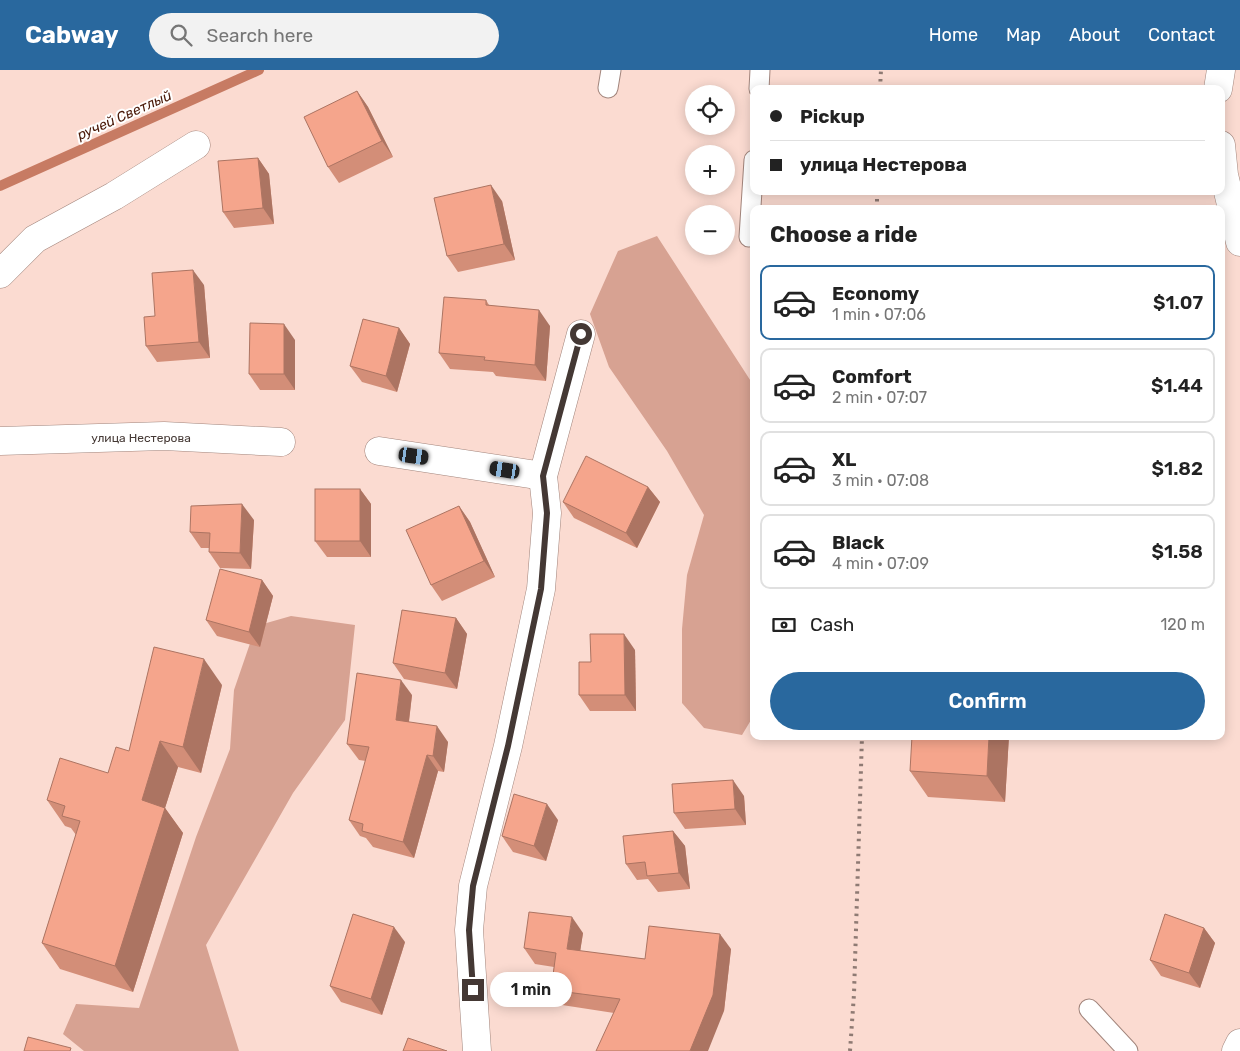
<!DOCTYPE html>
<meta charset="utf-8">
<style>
body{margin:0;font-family:Rubik,sans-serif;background:#f2f2f2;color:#222;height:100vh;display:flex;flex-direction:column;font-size:19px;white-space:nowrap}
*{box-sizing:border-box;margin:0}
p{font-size:16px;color:#767676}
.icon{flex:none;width:28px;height:28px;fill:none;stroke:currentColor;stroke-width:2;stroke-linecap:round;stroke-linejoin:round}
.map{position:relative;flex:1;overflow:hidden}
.details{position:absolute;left:750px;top:135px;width:475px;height:535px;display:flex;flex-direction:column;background:#fff;border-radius:10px;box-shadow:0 2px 12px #0003}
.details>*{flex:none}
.banner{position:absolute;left:750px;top:15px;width:475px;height:110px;border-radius:10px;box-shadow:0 2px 12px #0003;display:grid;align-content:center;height:110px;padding:0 20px;background:#fff}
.buttons{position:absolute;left:685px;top:15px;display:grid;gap:10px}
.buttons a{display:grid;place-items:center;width:50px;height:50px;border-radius:50%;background:#fff;box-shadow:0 2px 12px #0003;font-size:25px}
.end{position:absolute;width:22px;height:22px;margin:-11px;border:6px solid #443834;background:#fff;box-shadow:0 0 0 2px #fff}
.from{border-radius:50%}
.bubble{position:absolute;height:35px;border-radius:18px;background:#fff;box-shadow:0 2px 12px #0003;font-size:16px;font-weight:600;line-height:35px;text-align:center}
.car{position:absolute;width:15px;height:30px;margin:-15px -8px;border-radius:6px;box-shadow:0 0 4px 1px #0007;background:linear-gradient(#222 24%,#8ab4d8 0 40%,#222 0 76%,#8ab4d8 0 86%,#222 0)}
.banner b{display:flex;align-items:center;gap:18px;height:48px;font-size:19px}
.banner b+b{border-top:1px solid #e0e0e0}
.banner i{width:12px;height:12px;background:#222}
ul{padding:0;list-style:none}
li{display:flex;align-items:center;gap:15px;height:75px;margin:0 10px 8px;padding:0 10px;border:2px solid #e0e0e0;border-radius:10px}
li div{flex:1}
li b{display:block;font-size:19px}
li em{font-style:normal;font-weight:600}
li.on{border-color:#29689e}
li>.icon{width:45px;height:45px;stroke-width:1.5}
h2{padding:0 20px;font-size:22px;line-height:60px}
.pay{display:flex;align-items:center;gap:12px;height:55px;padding:0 20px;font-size:19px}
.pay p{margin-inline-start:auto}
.button{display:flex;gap:10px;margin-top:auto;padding:10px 20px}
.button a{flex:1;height:58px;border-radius:30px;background:#29689e;color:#fff;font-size:20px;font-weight:600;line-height:58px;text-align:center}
header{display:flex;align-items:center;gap:30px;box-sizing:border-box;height:70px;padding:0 25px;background:#29689e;color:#fff}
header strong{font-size:24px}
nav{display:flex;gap:28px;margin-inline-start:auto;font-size:18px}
.search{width:350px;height:45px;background:#f2f2f2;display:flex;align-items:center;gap:12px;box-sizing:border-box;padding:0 18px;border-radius:28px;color:#767676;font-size:19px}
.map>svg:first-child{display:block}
.green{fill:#d7a292}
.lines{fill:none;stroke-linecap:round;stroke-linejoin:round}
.stream{stroke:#c77b63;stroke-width:10}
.service-casing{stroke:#a2857c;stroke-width:21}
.minor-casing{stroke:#a2857c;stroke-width:29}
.service{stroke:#fff;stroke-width:19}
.minor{stroke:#fff;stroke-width:28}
.rail{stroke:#8e7a73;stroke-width:4;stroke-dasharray:2.5 5;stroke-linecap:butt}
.wall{fill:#d38e78}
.shaded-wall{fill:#ac7462}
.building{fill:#f5a58c;stroke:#ac7462}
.route{stroke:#443834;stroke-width:6}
.labels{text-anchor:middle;stroke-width:4;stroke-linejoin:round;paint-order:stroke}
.street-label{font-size:12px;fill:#443834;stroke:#fff}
.water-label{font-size:14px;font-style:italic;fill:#4a1908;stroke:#fff}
</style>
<header>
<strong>Cabway</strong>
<div class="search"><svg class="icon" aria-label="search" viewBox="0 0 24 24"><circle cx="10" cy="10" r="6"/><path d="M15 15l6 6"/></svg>Search here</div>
<nav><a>Home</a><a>Map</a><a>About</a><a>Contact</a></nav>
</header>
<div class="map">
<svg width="1240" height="981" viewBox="0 0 1240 981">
<rect width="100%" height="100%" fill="#fbdbd1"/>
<g class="green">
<polygon points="657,166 754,316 754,645 742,665 704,658 682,633 682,559 687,505 704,445 667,381 609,297 590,244 618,181"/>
<polygon points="291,546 355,555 345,650 293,723 206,875 239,981 84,981 63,964 76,934 139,938 196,767 230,679 234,620 256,556"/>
</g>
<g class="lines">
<polyline class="stream" points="0,116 259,0"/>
<defs>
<g id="service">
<polyline points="608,18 611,0"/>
<polyline points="759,19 760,0"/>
<polyline points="749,167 754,90"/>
<polyline points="1089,939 1128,981"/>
</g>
<g id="minor">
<polyline points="1218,19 1221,0"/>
<polyline points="1221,75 1224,105 1240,172"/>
<polyline points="0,204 35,169 114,126 196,75"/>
<polyline points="0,371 164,366 281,372"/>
<polyline points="379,381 543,406"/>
<polyline points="477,981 469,860 473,816 508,676 541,519 547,443 543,406 581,264"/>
<polyline points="1236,981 1240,973"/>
</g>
</defs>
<use href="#service" class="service-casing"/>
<use href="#minor" class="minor-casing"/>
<use href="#service" class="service"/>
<use href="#minor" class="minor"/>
<g class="rail">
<polyline points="880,19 881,0"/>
<polyline points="877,139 877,121"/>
<polyline points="850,981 854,924 862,666"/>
</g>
</g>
<g class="wall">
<polygon points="357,21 368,37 393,87 339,113 328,97"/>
<polygon points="258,88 269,104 274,154 234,158 223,142"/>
<polygon points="502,131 515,190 458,202 447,186"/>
<polygon points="204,215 210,288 157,292 146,276 155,246"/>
<polygon points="486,230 489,235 550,256 546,311 496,306 493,302 450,299 439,283"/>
<polygon points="399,258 410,274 397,322 362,312 350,296"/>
<polygon points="295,270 295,320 260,320 249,304"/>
<polygon points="648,417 660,432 637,478 574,448 563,432"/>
<polygon points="360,419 371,434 371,487 327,487 315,471"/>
<polygon points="459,436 470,452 495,507 442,531 431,515"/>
<polygon points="254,450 251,499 220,498 209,482 209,478 201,478 190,462"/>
<polygon points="262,510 273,526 260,577 217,566 206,550"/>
<polygon points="456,548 467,564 457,619 404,609 393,593"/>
<polygon points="635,580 636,641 590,641 579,625 591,592"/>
<polygon points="222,615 201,703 178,697 165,738 183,763 133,922 60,899 42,873 76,765 71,758 65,756 47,730 108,703 129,681"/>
<polygon points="412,625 409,652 448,672 444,702 438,701 414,788 373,777 366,768 360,766 349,750 366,691 359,690 347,674"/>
<polygon points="1009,666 1005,732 928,727 910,701"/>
<polygon points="744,726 746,755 685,759 674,743"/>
<polygon points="558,750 546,791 513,782 502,766"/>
<polygon points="673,761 685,776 690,819 658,822 648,809 637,810 626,794"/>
<polygon points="1204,858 1215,873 1200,918 1161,906 1150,890"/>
<polygon points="583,863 580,881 645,889 731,879 724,941 614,943 562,935 551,920 554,897 535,894 524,878"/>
<polygon points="405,872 382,945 341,932 330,916"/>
</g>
<g class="shaded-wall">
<polygon points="357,21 368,37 393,87 382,71"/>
<polygon points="258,88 269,104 274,154 263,138"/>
<polygon points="491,115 502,131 515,190 504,174"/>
<polygon points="193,200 204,215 210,288 199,272"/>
<polygon points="539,240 550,256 546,311 535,295"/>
<polygon points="284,254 295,270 295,320 284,304"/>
<polygon points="399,258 410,274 397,322 386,306"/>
<polygon points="648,417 660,432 637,478 626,463"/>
<polygon points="360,419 371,434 371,487 360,471"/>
<polygon points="242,434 254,450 251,499 240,483"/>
<polygon points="459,436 470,452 495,507 484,491"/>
<polygon points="262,510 273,526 260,577 249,562"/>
<polygon points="456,548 467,564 457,619 445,603"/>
<polygon points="624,564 635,580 636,641 625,625"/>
<polygon points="204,589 222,615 201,703 183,677"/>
<polygon points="401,610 412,625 407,666 396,650"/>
<polygon points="437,656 448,672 444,702 433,686"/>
<polygon points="989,666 1009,666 1005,732 987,706"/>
<polygon points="160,671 178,697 165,738 183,763 133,922 115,896 142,730"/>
<polygon points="427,685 438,701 414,788 403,772"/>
<polygon points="733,710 744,726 746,755 735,739"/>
<polygon points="547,734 558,750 546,791 534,776"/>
<polygon points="673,761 685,776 690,819 679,803"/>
<polygon points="572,847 583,863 578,895 567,879"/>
<polygon points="394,857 405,872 382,945 371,929"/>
<polygon points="1204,858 1215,873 1200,918 1189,903"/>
<polygon points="720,864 731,879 724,941 708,981 690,981"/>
</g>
<g class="building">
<polygon points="357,21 382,71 328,97 304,47"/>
<polygon points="258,88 263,138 223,142 218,91"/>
<polygon points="491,115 504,174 447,186 434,128"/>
<polygon points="193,200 199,272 146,276 144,247 155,246 152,203"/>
<polygon points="444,227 486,230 486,235 539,240 535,295 484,290 485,287 439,283"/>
<polygon points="363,249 399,258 386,306 350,296"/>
<polygon points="250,253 284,254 284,304 249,304"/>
<polygon points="586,386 648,417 626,463 563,432"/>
<rect x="315" y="419" width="45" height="52"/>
<polygon points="242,434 240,483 209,482 210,463 190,462 191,436"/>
<polygon points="459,436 484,491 431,515 406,460"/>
<polygon points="220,499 262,510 249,562 206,550"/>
<polygon points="402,540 456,548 445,603 393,593"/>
<polygon points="590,564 624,564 625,625 579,625 579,592 591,592"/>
<polygon points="154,577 204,589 183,677 160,671 142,730 165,738 115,896 42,873 80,751 62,746 65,736 47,730 60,688 108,703 116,677 129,681"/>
<polygon points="357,603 401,610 396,650 437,656 433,686 427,685 403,772 362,761 363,754 349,750 369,677 347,674"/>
<polygon points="912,666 989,666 987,706 910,701"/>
<polygon points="733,710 735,739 674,743 672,714"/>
<polygon points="514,724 547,734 534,776 502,766"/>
<polygon points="673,761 679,803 647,806 645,792 626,794 623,766"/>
<polygon points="529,842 572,847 567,879 645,889 649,856 720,864 713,925 690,981 596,981 620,929 551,920 556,883 524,878"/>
<polygon points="353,844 394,857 371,929 330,916"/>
<polygon points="1165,844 1204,858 1189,903 1150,890"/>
<polygon points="28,967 71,978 70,981 24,981"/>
<polygon points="408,968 447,981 403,981"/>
</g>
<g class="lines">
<polyline class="route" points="473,920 469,860 473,816 508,676 541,519 547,443 543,406 581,264"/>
</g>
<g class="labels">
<g class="street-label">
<text x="141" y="372">улица Нестерова</text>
</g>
<g class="water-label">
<text transform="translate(124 45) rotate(-24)" y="5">ручей Светлый</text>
</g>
</g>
</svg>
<div class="buttons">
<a><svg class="icon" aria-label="locate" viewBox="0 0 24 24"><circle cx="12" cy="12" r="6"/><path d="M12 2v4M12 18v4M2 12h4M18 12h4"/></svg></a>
<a>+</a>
<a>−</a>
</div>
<i class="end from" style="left:581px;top:264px"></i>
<i class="end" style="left:473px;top:920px"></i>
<div class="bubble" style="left:490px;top:902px;width:82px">1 min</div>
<i class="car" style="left:414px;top:386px;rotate:98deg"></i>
<i class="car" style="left:505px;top:400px;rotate:279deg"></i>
<div class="banner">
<b><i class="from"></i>Pickup</b>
<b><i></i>улица Нестерова</b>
</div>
<section class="details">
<h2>Choose a ride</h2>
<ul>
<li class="on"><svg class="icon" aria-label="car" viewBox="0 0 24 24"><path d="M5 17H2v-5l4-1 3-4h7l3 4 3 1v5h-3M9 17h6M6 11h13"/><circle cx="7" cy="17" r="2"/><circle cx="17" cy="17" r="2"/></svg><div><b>Economy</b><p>1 min · 07:06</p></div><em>$1.07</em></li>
<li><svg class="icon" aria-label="car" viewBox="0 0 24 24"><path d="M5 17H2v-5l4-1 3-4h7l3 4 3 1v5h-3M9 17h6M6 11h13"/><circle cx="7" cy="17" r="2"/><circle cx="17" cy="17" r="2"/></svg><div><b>Comfort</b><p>2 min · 07:07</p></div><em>$1.44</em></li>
<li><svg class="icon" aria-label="car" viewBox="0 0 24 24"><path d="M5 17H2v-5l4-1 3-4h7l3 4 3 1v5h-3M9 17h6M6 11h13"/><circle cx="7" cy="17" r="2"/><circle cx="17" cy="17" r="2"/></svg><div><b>XL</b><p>3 min · 07:08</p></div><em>$1.82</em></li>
<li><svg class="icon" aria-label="car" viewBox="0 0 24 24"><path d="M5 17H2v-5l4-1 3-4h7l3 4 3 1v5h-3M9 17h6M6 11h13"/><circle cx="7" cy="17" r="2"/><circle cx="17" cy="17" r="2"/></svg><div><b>Black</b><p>4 min · 07:09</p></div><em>$1.58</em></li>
</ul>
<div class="pay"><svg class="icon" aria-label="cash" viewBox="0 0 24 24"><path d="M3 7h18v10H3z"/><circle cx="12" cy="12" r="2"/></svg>Cash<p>120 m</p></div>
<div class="button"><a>Confirm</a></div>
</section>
</div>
